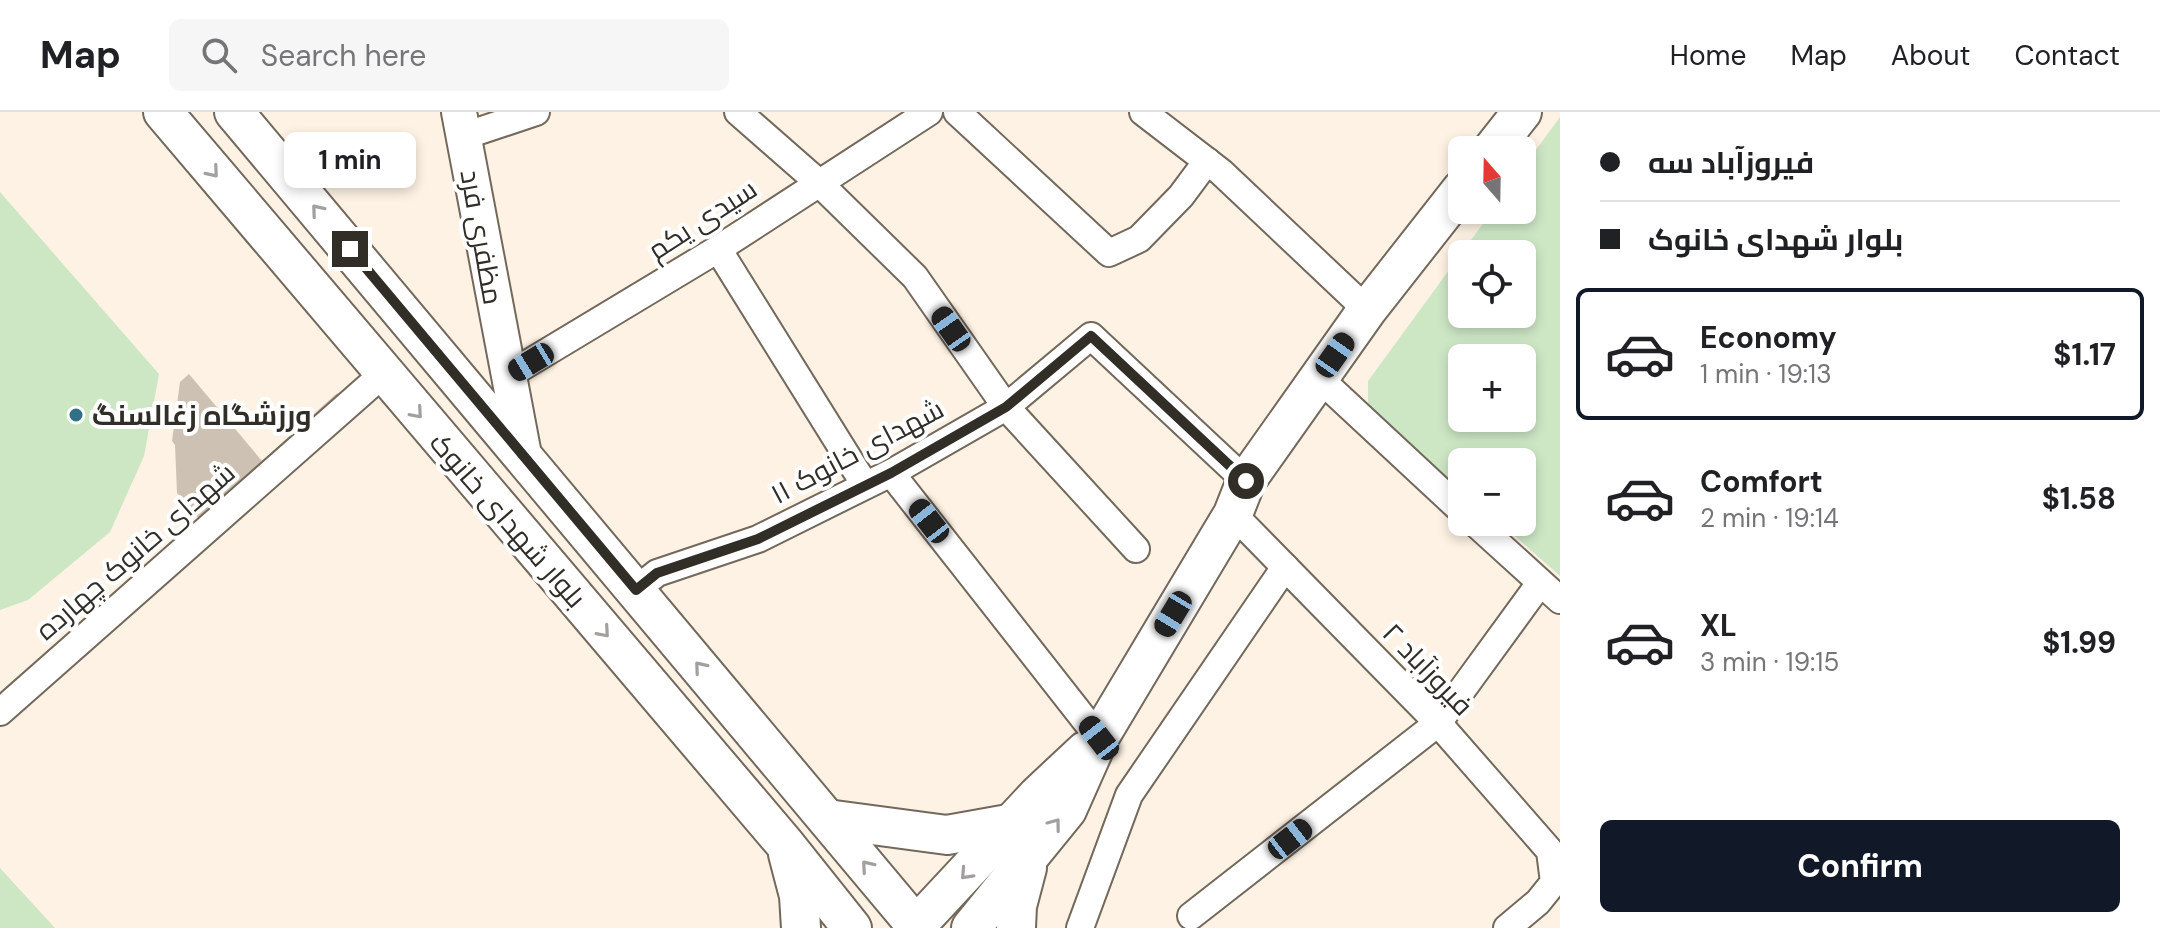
<!DOCTYPE html>
<meta charset="utf-8">
<style>
body{margin:0;font-family:"DM Sans",Cairo,sans-serif;background:#f6f6f6;color:#202124;height:100vh;display:flex;flex-direction:column;font-size:30px;white-space:nowrap}
*{box-sizing:border-box;margin:0}
p{font-size:26px;color:#757577}
.icon{flex:none;width:44px;height:44px;fill:none;stroke:currentColor;stroke-width:2;stroke-linecap:round;stroke-linejoin:round}
.map{position:relative;flex:1;overflow:hidden}
.details{display:flex;flex-direction:column;background:#fff;width:600px}
.details>*{flex:none}
.guide{display:grid;align-content:center;height:176px;padding:0 40px;background:#fff}
.needle{width:52px;rotate:340deg}
.fabs{position:absolute;left:1448px;top:24px;display:grid;gap:16px}
.fabs a{display:grid;place-items:center;width:88px;height:88px;border-radius:12px;background:#fff;box-shadow:0 4px 12px #0003;font-size:40px}
.end{position:absolute;width:36px;height:36px;margin:-18px;border:10px solid #312d27;background:#fff;box-shadow:0 0 0 4px #fff}
.from{border-radius:50%}
.bubble{position:absolute;height:56px;border-radius:12px;background:#fff;box-shadow:0 4px 12px #0003;font-size:26px;font-weight:700;line-height:56px;text-align:center}
.car{position:absolute;width:24px;height:48px;margin:-24px -12px;border-radius:10px;box-shadow:0 0 6px 2px #0007;background:linear-gradient(#222 24%,#8ab4d8 0 40%,#222 0 76%,#8ab4d8 0 86%,#222 0)}
.guide b{display:flex;align-items:center;gap:28px;height:76px;font-size:30px}
.guide b+b{border-top:2px solid #e0e0e0}
.guide i{width:20px;height:20px;background:#202124}
ul{padding:0;list-style:none}
li{display:flex;align-items:center;gap:24px;height:132px;margin:0 16px 12px;padding:0 24px;border:4px solid transparent;border-radius:12px}
li div{flex:1}
li b{display:block;font-size:30px}
li em{font-style:normal;font-weight:700}
li.selected{border-color:#111827}
li>.icon{width:72px;height:72px;stroke-width:1.5}
.cta{display:flex;gap:16px;margin-top:auto;padding:16px 40px}
.cta a{flex:1;height:92px;border-radius:12px;background:#111827;color:#fff;font-size:32px;font-weight:700;line-height:92px;text-align:center}
header{display:flex;align-items:center;gap:48px;box-sizing:border-box;height:112px;padding:0 40px;background:#fff;border-bottom:2px solid #e0e0e0}
header strong{font-size:38px}
nav{display:flex;gap:44px;margin-inline-start:auto;font-size:28px}
.search{width:560px;height:72px;background:#f6f6f6;display:flex;align-items:center;gap:20px;box-sizing:border-box;padding:0 28px;border-radius:12px;color:#757577;font-size:30px}
main{display:flex;flex:1;min-height:0}
.map>svg:first-child{display:block}
.green{fill:#cde7c5;fill-rule:evenodd}
.building{fill:#cdc1b3}
.lines{fill:none;stroke-linecap:round;stroke-linejoin:round}
.minor-casing{stroke:#72685b;stroke-width:30}
.tertiary-casing{stroke:#72685b;stroke-width:38}
.secondary-casing{stroke:#72685b;stroke-width:42}
.minor{stroke:#fff;stroke-width:26}
.tertiary{stroke:#fff;stroke-width:34}
.secondary{stroke:#fff;stroke-width:38}
.oneway{stroke:#a2a09e}
.route{stroke:#312d27;stroke-width:10}
.poi-dot{fill:#316f85;stroke:#fff;stroke-width:3}
.labels{text-anchor:middle;stroke-width:8;stroke-linejoin:round;paint-order:stroke}
.street-label{font-size:28px;fill:#312d27;stroke:#fff}
.poi-label{font-size:28px;font-weight:bold;fill:#312d27;stroke:#fff;text-anchor:start}
</style>
<header>
<strong>Map</strong>
<div class="search"><svg class="icon" aria-label="search" viewBox="0 0 24 24"><circle cx="10" cy="10" r="6"/><path d="M15 15l6 6"/></svg>Search here</div>
<nav><a>Home</a><a>Map</a><a>About</a><a>Contact</a></nav>
</header>
<main>
<div class="map">
<svg width="1560" height="816" viewBox="0 0 1560 816">
<rect width="100%" height="100%" fill="#fdf2e3"/>
<g class="green">
<path d="M1560 5V464L1499 410H1522V350H1462V378L1368 295V269L1493 98H1522V57ZM1462 142H1522V202H1462ZM1462 246H1522V306H1462Z"/>
<polygon points="0,80 159,262 144,344 110,420 28,488 0,498"/>
<polygon points="0,756 55,816 0,816"/>
</g>
<polygon class="building" points="189,262 262,349 337,281 349,294 205,414 177,381 175,333 172,329 180,270"/>
<g class="lines">
<defs>
<g id="minor">
<polyline points="738,0 818,70 915,165 1006,295 1136,437"/>
<polyline points="957,0 1109,141 1139,127 1181,84 1207,49"/>
<polyline points="1143,0 1221,60 1367,198"/>
<polyline points="464,24 536,0"/>
<polyline points="718,137 865,373"/>
<polyline points="507,264 718,137 929,0"/>
<polyline points="1319,266 1462,399"/>
<polyline points="891,361 1099,626"/>
<polyline points="1233,402 1438,611 1550,739 1554,770 1538,790 1507,816"/>
<polyline points="1474,410 1560,488"/>
<polyline points="636,478 657,461 758,427 891,361 1006,295 1091,224 1246,369"/>
<polyline points="0,600 383,262"/>
<polyline points="1191,804 1438,611 1540,471"/>
<polyline points="1080,816 1129,683 1285,455"/>
</g>
<polyline id="tertiary" points="459,0 524,343"/>
<g id="secondary">
<polyline points="163,0 785,732 852,816"/>
<polyline points="234,0 918,816"/>
<polyline points="1492,38 1522,0"/>
<polyline points="827,707 947,723 1014,711"/>
<polyline points="788,742 799,784 801,816"/>
<polyline points="914,816 1038,683 1085,639"/>
<polyline points="971,816 1067,698 1099,626 1233,402 1246,369 1367,198 1462,77"/>
<polyline points="1016,816 1017,794 1027,756"/>
</g>
</defs>
<use href="#minor" class="minor-casing"/>
<use href="#tertiary" class="tertiary-casing"/>
<use href="#secondary" class="secondary-casing"/>
<use href="#minor" class="minor"/>
<use href="#tertiary" class="tertiary"/>
<use href="#secondary" class="secondary"/>
</g>
<defs><path id="oneway-chevron" d="M-2-3.5L2.5 0L-2 3.5" fill="none" stroke-width="1.6" stroke-linecap="round" stroke-linejoin="round" transform="scale(2)"/></defs>
<g class="oneway">
<use href="#oneway-chevron" transform="translate(213 60) rotate(50)"/>
<use href="#oneway-chevron" transform="translate(317 98) rotate(-130)"/>
<use href="#oneway-chevron" transform="translate(417 301) rotate(49)"/>
<use href="#oneway-chevron" transform="translate(604 520) rotate(49)"/>
<use href="#oneway-chevron" transform="translate(700 555) rotate(-130)"/>
<use href="#oneway-chevron" transform="translate(1055 712) rotate(-53)"/>
<use href="#oneway-chevron" transform="translate(867 754) rotate(-130)"/>
<use href="#oneway-chevron" transform="translate(966 762) rotate(133)"/>
</g>
<g class="lines">
<polyline class="route" points="350,137 636,478 657,461 758,427 891,361 1006,295 1091,224 1246,369"/>
</g>
<circle class="poi-dot" cx="76" cy="303" r="8"/>
<g class="labels">
<g class="street-label">
<text transform="translate(702 107) rotate(-33)" y="10">سیدی یکم</text>
<text transform="translate(482 125) rotate(80)" y="10">مظفری فرد</text>
<text transform="translate(857 339) rotate(-28)" y="10">شهدای خانوک ۱۱</text>
<text transform="translate(508 408) rotate(49)" y="10">بلوار شهدای خانوک</text>
<text transform="translate(135 439) rotate(-41)" y="10">شهدای خانوک چهارده</text>
<text transform="translate(1428 557) rotate(46)" y="10">فیروزآباد ۲</text>
</g>
<g class="poi-label">
<text x="92" y="313">ورزشگاه زغالسنگ</text>
</g>
</g>
</svg>
<div class="fabs">
<a><svg class="needle" viewBox="-14 -14 28 28"><path d="M0-13l5 13h-10z" fill="#e53935"/><path d="M0 13l5-13h-10z" fill="#757577"/></svg></a>
<a><svg class="icon" aria-label="locate" viewBox="0 0 24 24"><circle cx="12" cy="12" r="6"/><path d="M12 2v4M12 18v4M2 12h4M18 12h4"/></svg></a>
<a>+</a>
<a>−</a>
</div>
<i class="end from" style="left:1246px;top:369px"></i>
<i class="end" style="left:350px;top:137px"></i>
<div class="bubble" style="left:284px;top:20px;width:132px">1 min</div>
<i class="car" style="left:951px;top:217px;rotate:325deg"></i>
<i class="car" style="left:1335px;top:243px;rotate:35deg"></i>
<i class="car" style="left:531px;top:250px;rotate:239deg"></i>
<i class="car" style="left:929px;top:409px;rotate:322deg"></i>
<i class="car" style="left:1173px;top:502px;rotate:211deg"></i>
<i class="car" style="left:1099px;top:626px;rotate:322deg"></i>
<i class="car" style="left:1290px;top:727px;rotate:52deg"></i>
</div>
<section class="details">
<div class="guide">
<b><i class="from"></i>فیروزآباد سه</b>
<b><i></i>بلوار شهدای خانوک</b>
</div>
<ul>
<li class="selected"><svg class="icon" aria-label="car" viewBox="0 0 24 24"><path d="M5 17H2v-5l4-1 3-4h7l3 4 3 1v5h-3M9 17h6M6 11h13"/><circle cx="7" cy="17" r="2"/><circle cx="17" cy="17" r="2"/></svg><div><b>Economy</b><p>1 min · 19:13</p></div><em>$1.17</em></li>
<li><svg class="icon" aria-label="car" viewBox="0 0 24 24"><path d="M5 17H2v-5l4-1 3-4h7l3 4 3 1v5h-3M9 17h6M6 11h13"/><circle cx="7" cy="17" r="2"/><circle cx="17" cy="17" r="2"/></svg><div><b>Comfort</b><p>2 min · 19:14</p></div><em>$1.58</em></li>
<li><svg class="icon" aria-label="car" viewBox="0 0 24 24"><path d="M5 17H2v-5l4-1 3-4h7l3 4 3 1v5h-3M9 17h6M6 11h13"/><circle cx="7" cy="17" r="2"/><circle cx="17" cy="17" r="2"/></svg><div><b>XL</b><p>3 min · 19:15</p></div><em>$1.99</em></li>
</ul>
<div class="cta"><a>Confirm</a></div>
</section>
</main>
